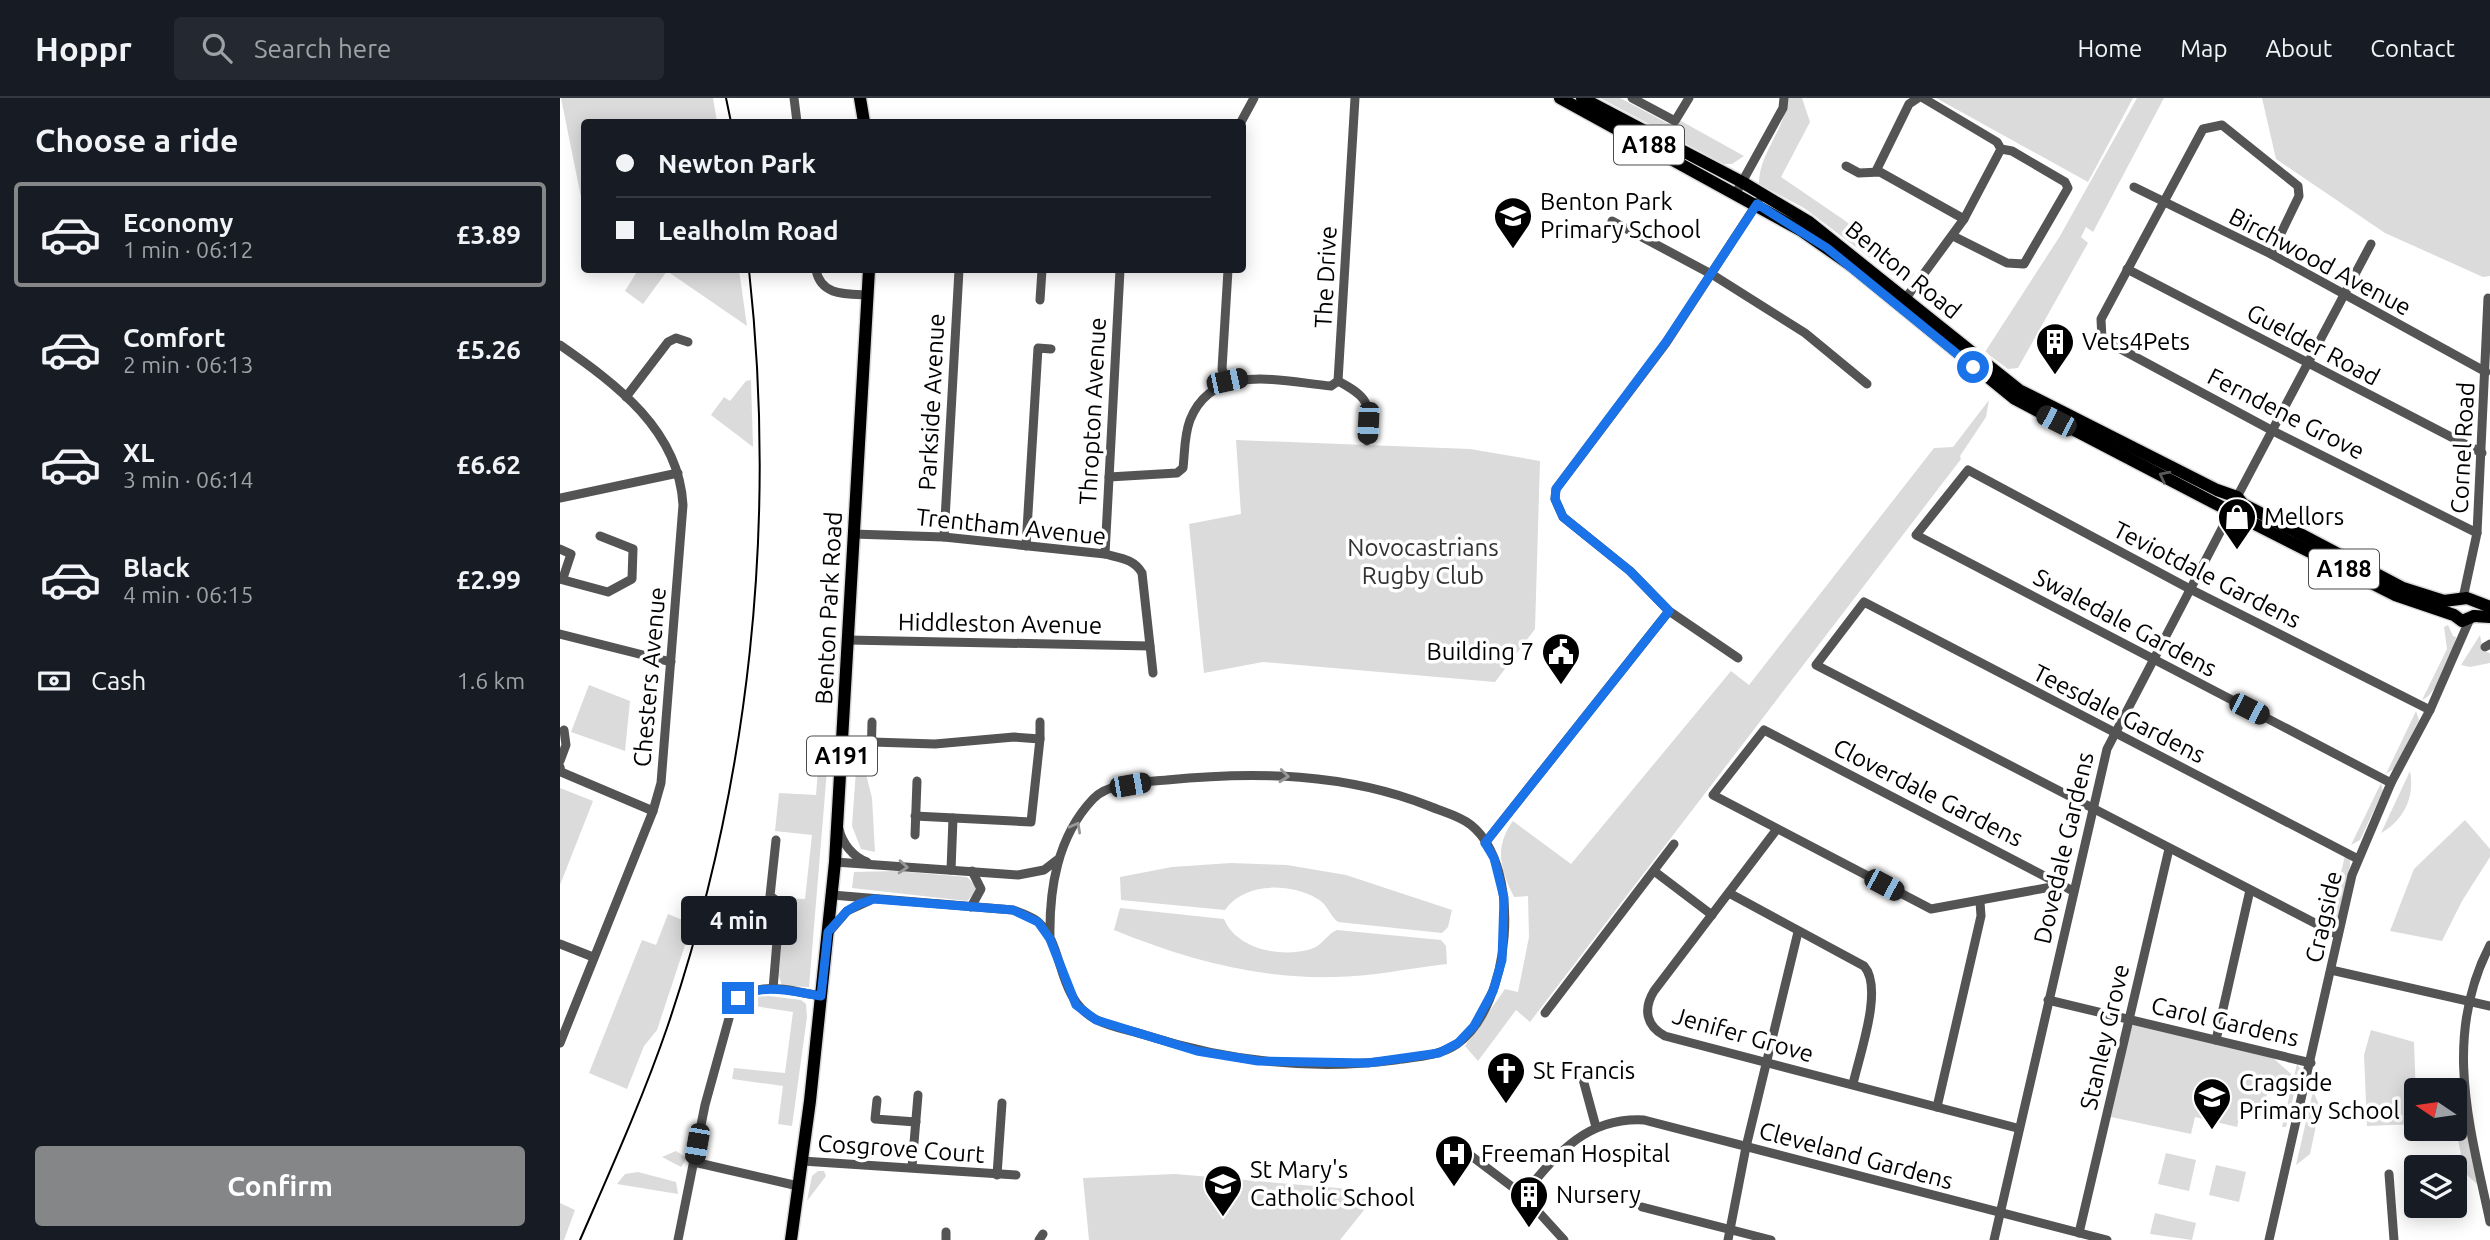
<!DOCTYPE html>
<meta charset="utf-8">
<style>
body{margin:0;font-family:Ubuntu,sans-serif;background:#242831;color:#f1f3f6;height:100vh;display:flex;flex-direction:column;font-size:26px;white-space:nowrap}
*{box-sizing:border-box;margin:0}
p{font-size:23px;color:#9ea1a6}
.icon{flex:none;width:38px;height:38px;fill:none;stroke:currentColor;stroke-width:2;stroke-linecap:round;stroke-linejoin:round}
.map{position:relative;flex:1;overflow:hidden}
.sheet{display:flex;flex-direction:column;background:#171b24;width:560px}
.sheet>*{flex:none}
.guide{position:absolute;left:21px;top:21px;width:665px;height:154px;border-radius:7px;box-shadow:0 4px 18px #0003;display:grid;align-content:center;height:154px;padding:0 35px;background:#171b24}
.needle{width:46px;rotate:283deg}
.controls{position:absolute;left:1844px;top:980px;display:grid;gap:14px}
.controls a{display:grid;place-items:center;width:63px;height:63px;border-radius:7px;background:#171b24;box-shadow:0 4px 18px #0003;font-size:35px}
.end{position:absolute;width:32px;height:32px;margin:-16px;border:9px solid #1a73e8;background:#fff;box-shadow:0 0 0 4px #fff}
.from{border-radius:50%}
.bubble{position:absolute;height:49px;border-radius:7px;background:#171b24;box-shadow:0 4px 18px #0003;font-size:23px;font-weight:700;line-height:49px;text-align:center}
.car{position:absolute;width:21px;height:42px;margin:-21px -10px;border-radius:9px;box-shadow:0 0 5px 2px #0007;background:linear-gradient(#222 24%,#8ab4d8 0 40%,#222 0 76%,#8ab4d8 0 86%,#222 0)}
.guide b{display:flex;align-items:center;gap:24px;height:66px;font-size:26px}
.guide b+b{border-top:2px solid #363941}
.guide i{width:18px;height:18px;background:#f1f3f6}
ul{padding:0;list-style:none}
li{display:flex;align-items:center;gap:21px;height:105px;margin:0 14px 10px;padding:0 21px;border:4px solid transparent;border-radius:7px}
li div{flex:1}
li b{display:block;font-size:26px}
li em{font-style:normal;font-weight:700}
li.active{border-color:#858687}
li>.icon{width:63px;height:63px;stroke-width:1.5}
h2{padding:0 35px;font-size:32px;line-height:84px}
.pay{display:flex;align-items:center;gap:18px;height:77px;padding:0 35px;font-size:26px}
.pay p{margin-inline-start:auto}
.primary-button{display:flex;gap:14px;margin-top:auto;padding:14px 35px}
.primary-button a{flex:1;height:80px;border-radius:7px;background:#858687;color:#fff;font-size:28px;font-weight:700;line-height:80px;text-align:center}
header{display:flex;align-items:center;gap:42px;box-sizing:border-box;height:98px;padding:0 35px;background:#171b24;border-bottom:2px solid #363941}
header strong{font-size:33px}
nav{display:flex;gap:38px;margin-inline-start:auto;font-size:24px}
.search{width:490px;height:63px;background:#242831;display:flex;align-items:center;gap:18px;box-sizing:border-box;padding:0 24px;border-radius:7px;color:#9ea1a6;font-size:26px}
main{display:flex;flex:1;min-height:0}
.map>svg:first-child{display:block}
.green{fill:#dbdbdb}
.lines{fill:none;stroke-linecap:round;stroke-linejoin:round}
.major-casing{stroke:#dbdbdb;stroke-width:15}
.minor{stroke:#545454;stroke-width:9}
.major{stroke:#000;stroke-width:12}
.tram{stroke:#000;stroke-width:2}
.oneway{stroke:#595959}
.oneway2{stroke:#989898}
.route{stroke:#1a73e8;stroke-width:9}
.labels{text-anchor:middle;stroke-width:7;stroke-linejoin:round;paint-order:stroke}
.shield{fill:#fff;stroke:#4c4c4c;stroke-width:2}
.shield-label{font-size:23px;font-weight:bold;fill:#000}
.poi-label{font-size:24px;fill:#000;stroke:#fff;text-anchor:start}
.street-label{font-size:24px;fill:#000;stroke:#fff}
.park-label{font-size:24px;fill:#323232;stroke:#fff}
</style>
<header>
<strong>Hoppr</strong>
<div class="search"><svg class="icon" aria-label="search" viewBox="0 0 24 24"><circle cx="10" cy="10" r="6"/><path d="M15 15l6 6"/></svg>Search here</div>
<nav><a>Home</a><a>Map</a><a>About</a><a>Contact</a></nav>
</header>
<main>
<section class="sheet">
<h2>Choose a ride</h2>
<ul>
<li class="active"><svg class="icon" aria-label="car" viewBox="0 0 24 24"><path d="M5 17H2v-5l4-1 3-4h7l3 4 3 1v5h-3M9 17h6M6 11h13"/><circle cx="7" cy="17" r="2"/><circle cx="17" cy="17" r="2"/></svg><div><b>Economy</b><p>1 min · 06:12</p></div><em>£3.89</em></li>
<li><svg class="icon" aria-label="car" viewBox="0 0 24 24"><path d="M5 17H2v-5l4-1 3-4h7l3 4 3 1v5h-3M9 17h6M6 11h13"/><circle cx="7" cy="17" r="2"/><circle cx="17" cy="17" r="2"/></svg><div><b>Comfort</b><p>2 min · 06:13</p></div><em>£5.26</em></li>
<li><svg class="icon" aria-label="car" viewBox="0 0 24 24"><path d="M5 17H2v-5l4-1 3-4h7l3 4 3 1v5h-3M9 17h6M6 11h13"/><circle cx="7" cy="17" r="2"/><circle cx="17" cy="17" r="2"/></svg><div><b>XL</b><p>3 min · 06:14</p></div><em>£6.62</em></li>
<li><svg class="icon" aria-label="car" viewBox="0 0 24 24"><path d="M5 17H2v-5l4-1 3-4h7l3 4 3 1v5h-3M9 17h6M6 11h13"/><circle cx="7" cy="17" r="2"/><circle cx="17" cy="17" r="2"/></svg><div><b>Black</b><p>4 min · 06:15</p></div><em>£2.99</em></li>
</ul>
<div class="pay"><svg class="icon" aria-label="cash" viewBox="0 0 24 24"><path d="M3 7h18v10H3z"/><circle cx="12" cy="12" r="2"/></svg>Cash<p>1.6 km</p></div>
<div class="primary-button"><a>Confirm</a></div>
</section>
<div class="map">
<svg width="1930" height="1142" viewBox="0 0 1930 1142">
<rect width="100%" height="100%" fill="#fff"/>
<g class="green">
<polygon points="1,0 153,0 157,24 24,24 24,114"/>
<polygon points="1040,0 1060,0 1107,25 1121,23 1184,58 1172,66 1164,66"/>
<path d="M1227 0H1242L1250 24 1221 79 1284 122 1354 176 1348 184H1342L1244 110 1199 86C1199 54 1226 32 1227 0Z"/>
<polygon points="1376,0 1573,0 1528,84"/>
<polygon points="1577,0 1604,0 1533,134 1526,129 1521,139 1528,145 1458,270 1448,271 1425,254 1500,138"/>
<polygon points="1702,0 1930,0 1930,178 1923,179 1825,135 1716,61"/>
<polygon points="78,172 179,172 187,228 107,173 83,206 65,193"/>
<polygon points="191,282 193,349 151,317 164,299 170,303 186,283"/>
<path d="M1429 302 1426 319 1400 358 1401 361 970 924 956 912 918 963 905 948 945 891 958 894 969 839 968 798 954 799C940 771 934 749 953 723L1011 766 1171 573 1189 587 1374 350 1393 349Z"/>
<polygon points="676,342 910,351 980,363 975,531 935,584 703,564 644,575 629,426 681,416"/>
<path d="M1888 527 1893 538 1896 539C1894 554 1876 598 1862 602L1887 551 1884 529Z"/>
<polygon points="1920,537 1923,553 1930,555 1930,565 1910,569 1901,567"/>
<polygon points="29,587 70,603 65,653 11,634"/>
<polygon points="1856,613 1859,622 1835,670 1826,676"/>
<polygon points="298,644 312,700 315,754 301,751 292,728"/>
<polygon points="258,671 267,672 249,889 222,888 219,878 224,800 245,801 252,737 215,733 219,695 256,697"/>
<path d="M1850 673C1855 699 1844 722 1821 735Z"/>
<polygon points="1821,685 1823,693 1800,742 1791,747"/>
<polygon points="0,690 33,703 0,787"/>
<polygon points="1905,722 1930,751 1930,759 1902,803 1882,843 1830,833 1854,771"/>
<polygon points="1785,757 1790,762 1790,768 1778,821 1769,829"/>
<path d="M671 765 727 767 786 777 892 812 888 829 882 835 778 824C769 817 768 806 756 800 729 785 684 784 665 812L561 802 560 779 612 769Z"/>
<polygon points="336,773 407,779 416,788 416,794 407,803 292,790 294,774"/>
<path d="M560 810 664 821C677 852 722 860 751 851 763 847 767 836 777 832L881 842 886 848 887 866C850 870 811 879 774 879 697 881 625 861 554 832Z"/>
<polygon points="108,816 132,826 97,932 84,948 67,991 29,975 82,842 96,847"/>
<polygon points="209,898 241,902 246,906 247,919 232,1028 218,1026 223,988 172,981 174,970 225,975 233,914 182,906 192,899"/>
<polygon points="1572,925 1712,959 1731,976 1728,988 1710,984 1702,1018 1681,1013 1677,1029 1635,1019 1631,1036 1551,1019"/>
<polygon points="1811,932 1854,944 1857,1026 1807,1028 1804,957"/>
<polygon points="1737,966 1741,972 1739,987 1736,987 1726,1029 1722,1029"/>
<polygon points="1753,993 1760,1009 1750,1056 1736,1067"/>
<polygon points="1903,1012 1918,1087 1905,1075 1895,1028"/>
<polygon points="116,1053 127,1060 121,1069 102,1059"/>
<polygon points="1606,1055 1636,1062 1629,1093 1598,1086"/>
<polygon points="1656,1067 1686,1074 1679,1104 1649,1097"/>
<polygon points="258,1073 264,1073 266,1078 247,1103 252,1078"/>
<polygon points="78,1074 116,1084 118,1096 57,1086 65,1076"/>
<polygon points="615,1076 813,1093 816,1097 780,1142 529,1142 523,1080"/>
<polygon points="0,1105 15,1112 4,1142 0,1142"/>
<polygon points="1595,1115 1636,1125 1632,1142 1590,1136"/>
</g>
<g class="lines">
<defs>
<g id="major">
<polyline points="300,0 304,24"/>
<polyline points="1000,0 1242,133 1292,168 1455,301 1664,410 1669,417 1677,417 1835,497 1894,517 1902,523 1914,518"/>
<polyline points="1022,0 1182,84 1249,124 1459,292 1657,392 1677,399 1683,406 1843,490 1884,503 1907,500 1930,509"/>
<polyline points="1914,518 1930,519"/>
<polyline points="231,1142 250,1003 275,764 309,172"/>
</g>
</defs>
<use href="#major" class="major-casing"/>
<g class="minor">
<polyline points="234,0 237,24"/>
<path d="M795 0 778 283C812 301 809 306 807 343"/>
<polyline points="1072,0 1115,23 1129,0"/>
<polyline points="1363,0 1437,44 1441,51 1452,53 1505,84 1508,90 1464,166 1447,165 1393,138"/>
<polyline points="681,24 694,0"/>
<polyline points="1286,68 1299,75 1320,74 1404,121"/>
<polyline points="1316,73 1349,6 1358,0"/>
<polyline points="1574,89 1711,156 1926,274"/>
<polyline points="1176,95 1223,10 1224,0"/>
<polyline points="1052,123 1153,177 1245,235 1307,286"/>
<polyline points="1711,156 1739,98 1738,88 1662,27 1643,31 1541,221 1542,241 1713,333 1917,435"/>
<polyline points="1567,171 1922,355"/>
<path d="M256 172C261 198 286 196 308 197"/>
<polyline points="480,202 482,172"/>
<polyline points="1343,204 1404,121 1441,51"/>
<path d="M0 247C56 286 119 332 123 407L101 685 93 713 0 945"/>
<polyline points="667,283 662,271 668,172"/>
<polyline points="66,299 108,244 116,240 128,244"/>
<path d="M549 379 617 375 623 370C625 353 624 338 630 322 653 263 723 284 771 288L778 283"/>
<polyline points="1677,399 1811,146"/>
<polyline points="0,400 118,375"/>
<path d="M293 436 384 439 545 456C560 460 574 461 582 475L593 575"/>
<polyline points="384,439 399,172"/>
<polyline points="466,448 478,250 491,251"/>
<polyline points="0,451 11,456 3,480"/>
<polyline points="545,456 560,172"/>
<polyline points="0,481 48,494 72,481 73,451 40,438"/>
<polyline points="1903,500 1917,435 1928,200"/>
<polyline points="0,536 111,564"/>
<polyline points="288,542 590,548"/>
<polyline points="1925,549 1930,546"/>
<polyline points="1178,560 1109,513 1070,473 1003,419 995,401 996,391 1106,245 1198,104"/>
<polyline points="480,641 480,624"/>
<polyline points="312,644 375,646 454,639 480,641 471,724 355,718"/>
<polyline points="0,663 6,647 4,632"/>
<polyline points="311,664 312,624"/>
<polyline points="0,669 1,674 93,713"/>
<polyline points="1831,685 1356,437 1408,372 1630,491 1870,612"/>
<path d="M279 731C282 745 293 759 307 764"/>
<path d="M1217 731 1094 893C1083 911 1086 928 1105 938L1457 1030"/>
<polyline points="355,737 357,683"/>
<polyline points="925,745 1109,513"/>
<polyline points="275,764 458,777 484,772 497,762"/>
<polyline points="391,772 393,720"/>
<polyline points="1094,773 1152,817"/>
<polyline points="1502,787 1371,811 1153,697 1204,632 1513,793"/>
<path d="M1169 795 1304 868C1324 890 1299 958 1293 986"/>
<path d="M272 797 453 812C461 815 470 818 477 823 505 845 495 899 535 921 550 929 569 932 585 937 666 963 749 973 835 962 855 959 880 958 897 946 951 908 964 770 911 727 900 718 883 714 869 708 786 675 695 673 607 682 584 684 549 684 533 701 497 739 489 791 490 841"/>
<polyline points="411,809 421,791 412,773"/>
<polyline points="269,834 287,813 309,803"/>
<polyline points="1778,837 1256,567 1304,504 1798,761"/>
<polyline points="0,846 33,859"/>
<path d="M1930 847C1882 939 1910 1029 1930 1124"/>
<polyline points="1771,872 1930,908"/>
<polyline points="213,891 219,819 217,803 210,798 216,742"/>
<polyline points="1488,902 1751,965"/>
<polyline points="985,915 1114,746"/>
<polyline points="1656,942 1690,792"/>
<polyline points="1021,974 1036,1029"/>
<polyline points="317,1002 315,1021 356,1024"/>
<polyline points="1377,1009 1421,818 1420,804"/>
<polyline points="910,1057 963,1097 1004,1142"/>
<polyline points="242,1063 456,1077"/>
<polyline points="134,1064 238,1088"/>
<polyline points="352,1069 358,997"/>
<polyline points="1829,1076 1834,1142"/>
<polyline points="437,1077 442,1005"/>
<path d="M963 1097C997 1056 1026 1019 1084 1022L1547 1142"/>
<polyline points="1082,1109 1211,1142"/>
<polyline points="1519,1135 1609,751"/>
<path d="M118 1142 145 1007 171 913C191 878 228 893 261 898"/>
<polyline points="386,1142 386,1134"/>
<polyline points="479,1142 483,1136"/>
<polyline points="1168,1142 1186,1049 1238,834"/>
<polyline points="1434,1142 1547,651 1669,417"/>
<polyline points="1709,1142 1792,777 1831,685 1870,612 1909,523"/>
</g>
<use href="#major" class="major"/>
<g class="tram">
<polyline points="166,0 171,24"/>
<path d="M20 1142C51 1071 83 1000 108 927 190 684 217 427 189 172"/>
</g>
</g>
<defs><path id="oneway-chevron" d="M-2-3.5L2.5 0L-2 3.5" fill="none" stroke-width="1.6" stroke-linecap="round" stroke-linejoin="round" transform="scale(1.75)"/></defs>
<use class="oneway" href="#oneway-chevron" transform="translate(1604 378) rotate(-153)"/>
<g class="oneway2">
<use href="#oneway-chevron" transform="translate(724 678) rotate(6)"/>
<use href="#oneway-chevron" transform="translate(516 729) rotate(-61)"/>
<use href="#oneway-chevron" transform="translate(343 769) rotate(4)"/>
</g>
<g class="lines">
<path class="route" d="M178 900C204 884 234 894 261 898L268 834 287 813 299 806 314 801 453 812 478 824 490 841 516 907 536 922 637 953 698 963 808 965 879 955 898 945 914 928 933 893 942 862 944 800 934 760 925 745 1109 513 1070 473 1003 419 995 401 996 391 1106 244 1197 106 1267 150 1413 269"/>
</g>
<defs>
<symbol id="school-pin" viewBox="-11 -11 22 30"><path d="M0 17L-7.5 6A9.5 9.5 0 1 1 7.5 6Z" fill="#000" stroke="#fff"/><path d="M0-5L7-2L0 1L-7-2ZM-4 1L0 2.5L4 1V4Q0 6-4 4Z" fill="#fff"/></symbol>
<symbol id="building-pin" viewBox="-11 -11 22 30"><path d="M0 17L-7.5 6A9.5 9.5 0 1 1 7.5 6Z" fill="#000" stroke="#fff"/><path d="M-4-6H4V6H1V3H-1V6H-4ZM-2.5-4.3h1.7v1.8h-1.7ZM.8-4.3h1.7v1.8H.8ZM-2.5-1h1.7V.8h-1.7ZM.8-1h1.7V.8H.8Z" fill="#fff"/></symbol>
<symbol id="shop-pin" viewBox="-11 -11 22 30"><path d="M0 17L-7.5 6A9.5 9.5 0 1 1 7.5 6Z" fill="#000" stroke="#fff"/><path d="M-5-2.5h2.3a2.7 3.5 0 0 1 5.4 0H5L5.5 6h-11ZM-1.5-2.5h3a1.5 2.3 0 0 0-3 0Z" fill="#fff"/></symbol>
<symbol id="civic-pin" viewBox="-11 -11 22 30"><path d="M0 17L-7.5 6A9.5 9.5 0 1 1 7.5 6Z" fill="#000" stroke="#fff"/><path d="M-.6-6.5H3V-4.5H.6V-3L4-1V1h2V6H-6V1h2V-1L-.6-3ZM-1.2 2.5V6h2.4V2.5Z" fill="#fff"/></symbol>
<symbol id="church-pin" viewBox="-11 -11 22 30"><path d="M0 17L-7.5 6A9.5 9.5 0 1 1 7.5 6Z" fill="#000" stroke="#fff"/><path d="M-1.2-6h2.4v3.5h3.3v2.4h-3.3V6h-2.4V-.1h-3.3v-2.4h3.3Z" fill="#fff"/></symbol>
<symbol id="hospital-pin" viewBox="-11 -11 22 30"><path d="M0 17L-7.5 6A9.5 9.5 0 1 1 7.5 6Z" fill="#000" stroke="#fff"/><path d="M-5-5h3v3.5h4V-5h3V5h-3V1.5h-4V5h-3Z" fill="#fff"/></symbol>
</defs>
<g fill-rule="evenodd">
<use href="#school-pin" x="931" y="96" width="44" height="60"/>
<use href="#building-pin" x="1473" y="222" width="44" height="60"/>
<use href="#shop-pin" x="1655" y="397" width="44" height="60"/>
<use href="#civic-pin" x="979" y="532" width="44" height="60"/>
<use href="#church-pin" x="924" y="951" width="44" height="60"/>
<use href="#school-pin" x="1630" y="977" width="44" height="60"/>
<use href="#hospital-pin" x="872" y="1034" width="44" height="60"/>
<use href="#school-pin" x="641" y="1064" width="44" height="60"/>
<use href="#building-pin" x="947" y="1075" width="44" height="60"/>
</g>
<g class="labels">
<g class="shield">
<rect x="1054" y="27.5" width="70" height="39" rx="5"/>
<rect x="1749" y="451.5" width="70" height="39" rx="5"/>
<rect x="247" y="638.5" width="70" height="39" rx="5"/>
</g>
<g class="shield-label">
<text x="1089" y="55">A188</text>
<text x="1784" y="479">A188</text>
<text x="282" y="666">A191</text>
</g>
<g class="poi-label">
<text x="980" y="112">Benton Park<tspan x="980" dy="28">Primary School</tspan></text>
<text x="1522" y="252">Vets4Pets</text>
<text x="1704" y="427">Mellors</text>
<text x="974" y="562" text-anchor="end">Building 7</text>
<text x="973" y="981">St Francis</text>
<text x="1679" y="993">Cragside<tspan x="1679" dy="28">Primary School</tspan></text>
<text x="921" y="1064">Freeman Hospital</text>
<text x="690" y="1080">St Mary's<tspan x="690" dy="28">Catholic School</tspan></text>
<text x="996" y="1105">Nursery</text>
</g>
<g class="street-label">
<text transform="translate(1760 164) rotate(28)" y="8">Birchwood Avenue</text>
<text transform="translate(1343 172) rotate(39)" y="8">Benton Road</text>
<text transform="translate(766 179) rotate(-87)" y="8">The Drive</text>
<text transform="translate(1753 247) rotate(28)" y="8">Guelder Road</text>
<text transform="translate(372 304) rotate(-87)" y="8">Parkside Avenue</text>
<text transform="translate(533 313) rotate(-87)" y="8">Thropton Avenue</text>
<text transform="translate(1726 316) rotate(27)" y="8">Ferndene Grove</text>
<text transform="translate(1903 350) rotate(-87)" y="8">Cornel Road</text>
<text transform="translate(451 429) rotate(6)" y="8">Trentham Avenue</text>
<text transform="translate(1647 477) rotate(27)" y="8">Teviotdale Gardens</text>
<text transform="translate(269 510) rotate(-87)" y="8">Benton Park Road</text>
<text transform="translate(1565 525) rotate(28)" y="8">Swaledale Gardens</text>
<text transform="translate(440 526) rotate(1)" y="8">Hiddleston Avenue</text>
<text transform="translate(90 579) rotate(-85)" y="8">Chesters Avenue</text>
<text transform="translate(1559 616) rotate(27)" y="8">Teesdale Gardens</text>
<text transform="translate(1368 695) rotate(27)" y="8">Cloverdale Gardens</text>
<text transform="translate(1504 750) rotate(-77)" y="8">Dovedale Gardens</text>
<text transform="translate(1764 819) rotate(-77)" y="8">Cragside</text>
<text transform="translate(1665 924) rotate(13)" y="8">Carol Gardens</text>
<text transform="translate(1183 937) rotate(16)" y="8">Jenifer Grove</text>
<text transform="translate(1545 939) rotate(-77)" y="8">Stanley Grove</text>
<text transform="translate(341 1051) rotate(4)" y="8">Cosgrove Court</text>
<text transform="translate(1296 1058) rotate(15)" y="8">Cleveland Gardens</text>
</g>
<g class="park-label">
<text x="863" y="458">Novocastrians<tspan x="863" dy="28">Rugby Club</tspan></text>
</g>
</g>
</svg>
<div class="controls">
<a><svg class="needle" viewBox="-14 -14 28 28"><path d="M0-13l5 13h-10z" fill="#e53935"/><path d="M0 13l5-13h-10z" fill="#9ea1a6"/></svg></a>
<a><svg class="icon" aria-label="layers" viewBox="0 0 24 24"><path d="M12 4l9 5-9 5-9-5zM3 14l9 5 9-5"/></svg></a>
</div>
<i class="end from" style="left:1413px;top:269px"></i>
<i class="end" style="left:178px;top:900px"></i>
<div class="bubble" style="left:121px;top:798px;width:116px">4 min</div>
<i class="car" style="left:667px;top:283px;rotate:78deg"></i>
<i class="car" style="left:1496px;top:323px;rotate:297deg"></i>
<i class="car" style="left:808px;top:325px;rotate:183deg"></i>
<i class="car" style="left:1689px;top:611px;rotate:117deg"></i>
<i class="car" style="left:570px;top:687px;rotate:80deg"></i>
<i class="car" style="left:1324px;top:787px;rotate:118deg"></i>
<i class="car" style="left:137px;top:1046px;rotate:190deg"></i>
<div class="guide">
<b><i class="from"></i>Newton Park</b>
<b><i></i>Lealholm Road</b>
</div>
</div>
</main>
